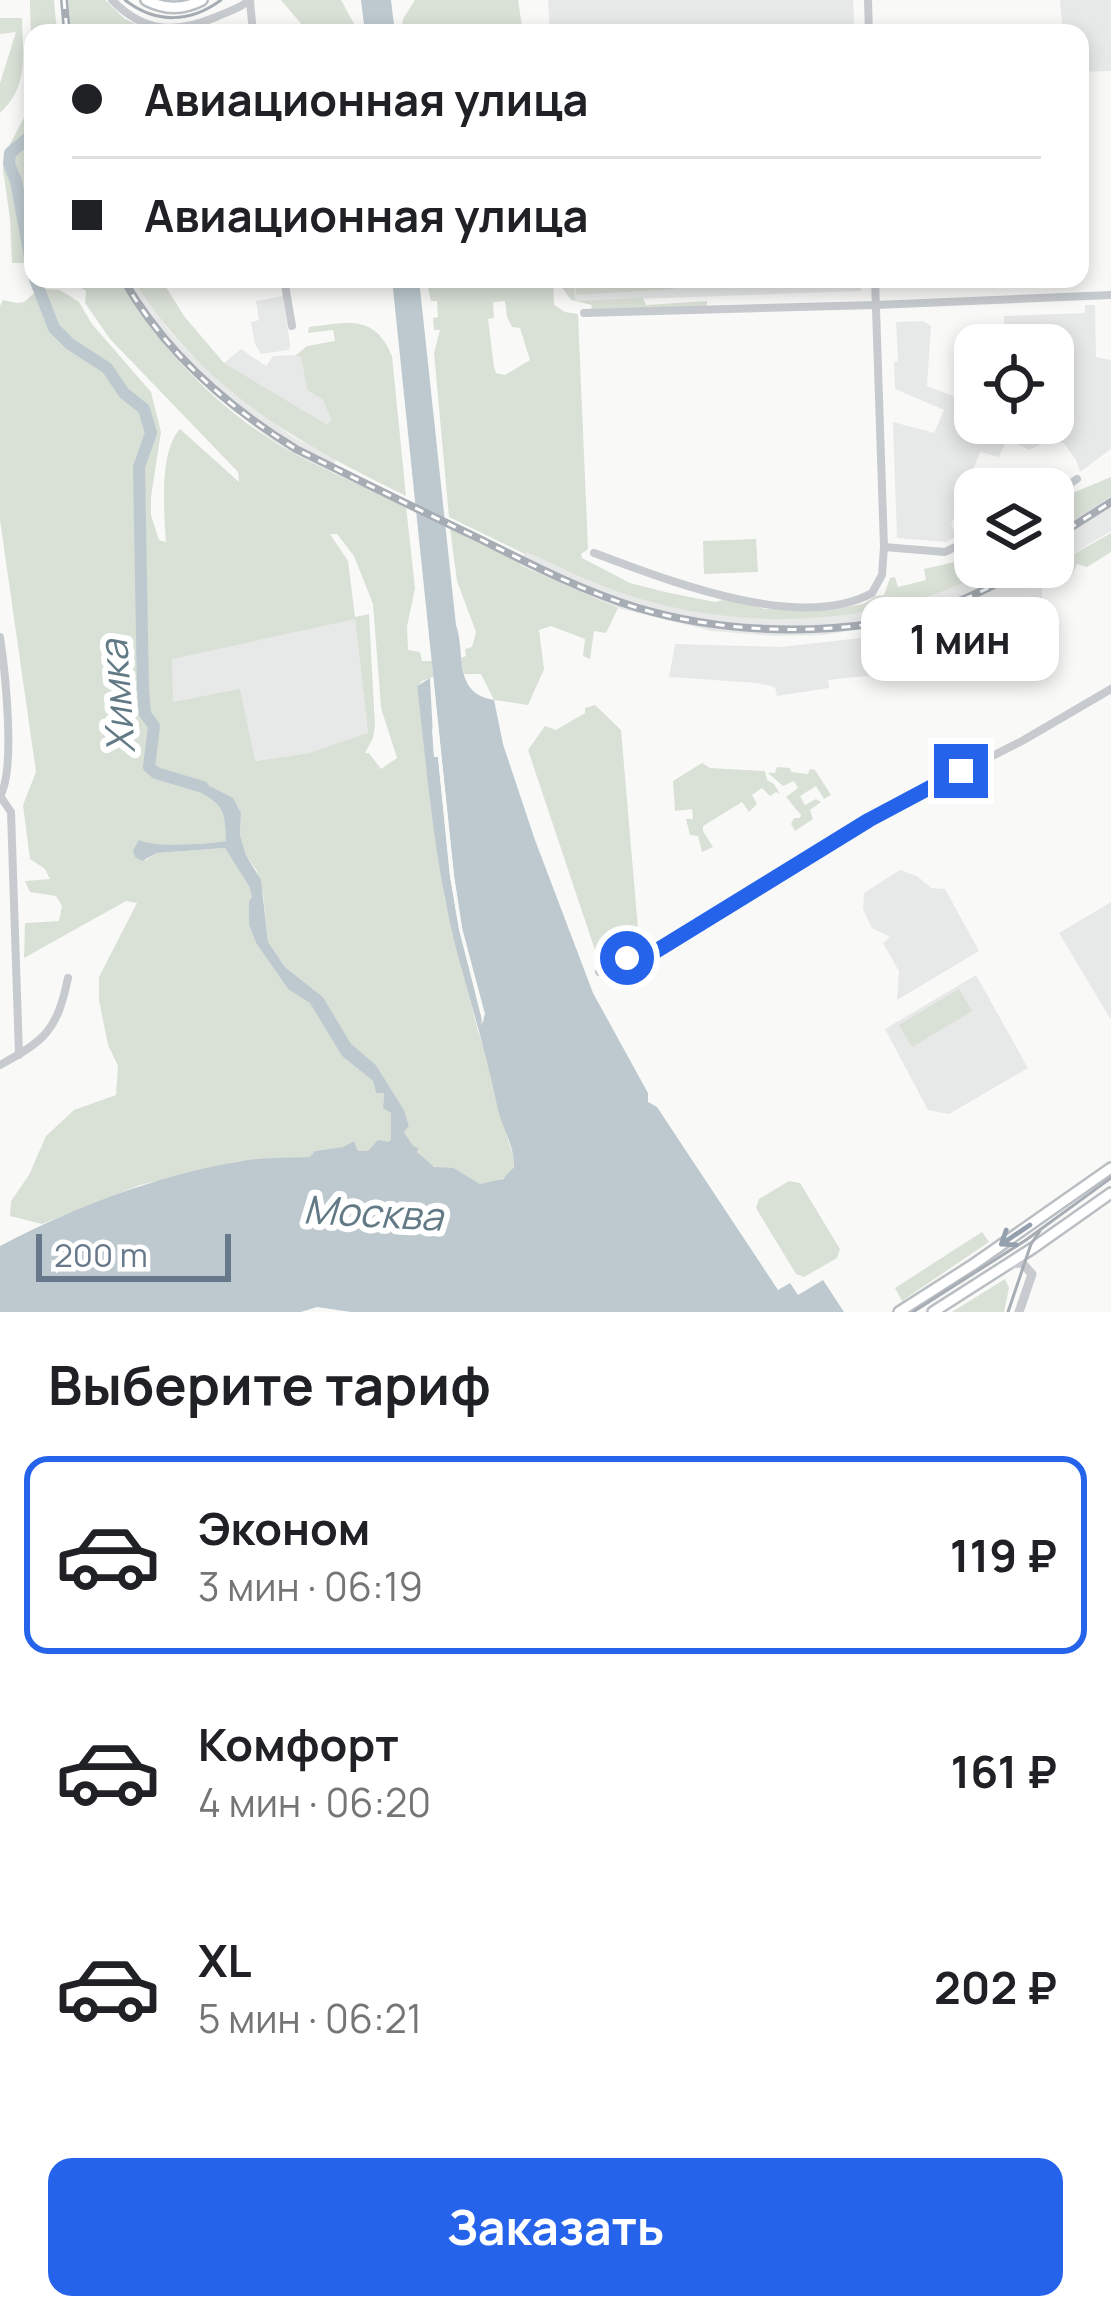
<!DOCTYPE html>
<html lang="ru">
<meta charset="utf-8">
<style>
body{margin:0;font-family:Manrope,sans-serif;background:#f6f6f6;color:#202124;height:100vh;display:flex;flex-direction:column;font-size:45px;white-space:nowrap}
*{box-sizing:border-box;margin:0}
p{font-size:39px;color:#757577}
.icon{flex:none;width:66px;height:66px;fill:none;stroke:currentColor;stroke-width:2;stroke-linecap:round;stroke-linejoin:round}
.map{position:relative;height:1312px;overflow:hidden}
.panel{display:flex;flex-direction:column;background:#fff;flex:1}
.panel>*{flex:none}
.top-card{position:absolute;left:24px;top:24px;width:1065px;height:264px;border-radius:24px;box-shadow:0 6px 18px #0003;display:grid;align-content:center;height:264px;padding:0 48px;background:#fff}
.fabs{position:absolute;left:954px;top:324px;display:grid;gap:24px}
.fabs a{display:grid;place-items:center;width:120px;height:120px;border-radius:24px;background:#fff;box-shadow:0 6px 18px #0003;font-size:60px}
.scale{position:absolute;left:36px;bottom:30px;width:195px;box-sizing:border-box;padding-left:12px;border:6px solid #66788a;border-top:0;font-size:33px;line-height:42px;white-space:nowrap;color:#66788a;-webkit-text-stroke:9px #fff;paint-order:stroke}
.end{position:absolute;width:54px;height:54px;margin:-27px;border:15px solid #2563eb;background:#fff;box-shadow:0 0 0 6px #fff}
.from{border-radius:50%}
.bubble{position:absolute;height:84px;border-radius:24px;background:#fff;box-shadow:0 6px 18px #0003;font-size:39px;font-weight:700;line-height:84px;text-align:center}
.top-card b{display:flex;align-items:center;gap:42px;height:114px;font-size:45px}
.top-card b+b{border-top:3px solid #e0e0e0}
.top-card i{width:30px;height:30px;background:#202124}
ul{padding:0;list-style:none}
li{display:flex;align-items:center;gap:36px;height:198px;margin:0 24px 18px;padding:0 24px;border:6px solid transparent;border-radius:24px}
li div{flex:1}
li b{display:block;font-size:45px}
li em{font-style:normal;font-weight:700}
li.on{border-color:#2563eb}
li>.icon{width:108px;height:108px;stroke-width:1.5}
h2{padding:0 48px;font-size:54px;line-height:144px}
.button{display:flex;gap:24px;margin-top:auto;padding:24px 48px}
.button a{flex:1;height:138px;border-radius:24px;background:#2563eb;color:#fff;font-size:48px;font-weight:700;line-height:138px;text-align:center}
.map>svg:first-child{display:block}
.built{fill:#e7e9e8}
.green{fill:#d9e0d6;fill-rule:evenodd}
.water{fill:#bdc9cf}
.pier{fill:#f9faf7}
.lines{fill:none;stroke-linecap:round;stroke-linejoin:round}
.river{stroke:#bdc9cf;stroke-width:12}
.secondary-casing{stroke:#b9bec3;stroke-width:14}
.minor{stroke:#c7cbcf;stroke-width:8}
.tertiary{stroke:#c7cbcf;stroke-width:9}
.secondary{stroke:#fff;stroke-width:9}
.tram{stroke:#a7adb4;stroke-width:3}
.rail-casing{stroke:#a7adb4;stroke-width:8}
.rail{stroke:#fff;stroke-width:3;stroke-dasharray:9;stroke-linecap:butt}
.oneway{stroke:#94a0ad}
.route{stroke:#2563eb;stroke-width:15}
.labels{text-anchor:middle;stroke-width:12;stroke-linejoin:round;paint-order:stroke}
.water-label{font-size:39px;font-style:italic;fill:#627a85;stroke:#fff}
</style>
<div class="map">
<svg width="1111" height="1312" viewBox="0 0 1111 1312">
<rect width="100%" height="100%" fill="#f9faf7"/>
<g class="built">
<polygon points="548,0 853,0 855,33 550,33"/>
<polygon points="1060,0 1111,0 1111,71 1080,72 1080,33 1063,33"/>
<polygon points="119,279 133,279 169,331 192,356 291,436 336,459 332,470 330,472 292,453 266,436 210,391 159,337"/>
<polygon points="574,279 860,279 861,291 575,301"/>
<polygon points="283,296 290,344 289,350 261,354 255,344 251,322 259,320 256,301"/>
<polygon points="1085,305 1095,305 1096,357 1111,360 1111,449 1080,472 1076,460 1064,443 1047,441 1029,450 1007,439 999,457 980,452 951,525 957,536 946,542 897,538 893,422 934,433 944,410 895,389 894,362 898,361 896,322 923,321 931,326 927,386 968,402 975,401 975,423 1053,423 1053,345 1022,345 1014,334 1013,325 1004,325 1004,316 1085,313"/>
<polygon points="241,349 266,366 273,356 301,355 307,390 323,400 331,421 328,425 224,363"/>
<polygon points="1111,485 1111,531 1053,566 1053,521"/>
<polygon points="526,551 617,591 650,601 713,614 751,618 814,618 863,612 980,567 1051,567 1003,588 1018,584 1042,584 1043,646 1003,664 936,670 928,659 918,619 824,635 773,636 712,631 618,608 519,564"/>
<polygon points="355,618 368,734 309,753 254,761 172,702 172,658"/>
<polygon points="869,637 876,675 828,680 829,688 777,696 775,687 758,683 669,677 675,644 781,647"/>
<polygon points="900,870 917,876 931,888 945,889 979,951 897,1000 899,971 883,943 890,937 872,928 863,909 864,893"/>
<polygon points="1111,902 1111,1020 1059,933"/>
<polygon points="976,975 1028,1068 949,1114 928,1110 885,1029"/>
</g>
<g class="green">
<polygon points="30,0 54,0 57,33 33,33 33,278 29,273 29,263 12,263 10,219 3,170 9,146 27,112 32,89"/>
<polygon points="68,0 105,0 125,19 140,26 134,33 71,33"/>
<polygon points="281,0 341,0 359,33 309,33"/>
<polygon points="415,0 518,0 523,33 401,33 403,19"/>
<path d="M0 18H22C23 55 29 86 0 113V83L16 32 0 34Z"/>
<path d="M68 279H119C160 350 224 416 297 455 332 474 369 488 406 506L415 588 407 627 408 650 420 652 422 661H432L433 677 422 681 417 686 431 808 445 900 478 1031 488 1060 497 1103 515 1162C511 1180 496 1181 480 1184L454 1168 440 1169 431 1165 416 1152 404 1132 409 1126 404 1110 376 1065 351 1045 323 997 285 967 268 942 263 893 257 871 246 855 240 835 241 813 238 807 232 798 212 787H192C221 806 225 803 227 841 206 844 157 848 139 841L133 850 146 860 157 853 225 848 249 885 252 897 249 901V925L256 943 288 989 310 1002 342 1056 373 1081 376 1093H384L383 1107 391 1112 392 1138 389 1143 378 1141 369 1151H358L354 1141 344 1147 315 1151 311 1157 239 1161 140 1185 42 1224 10 1216 11 1201 29 1175 46 1136 74 1110 116 1095 118 1066 108 1045 99 1000V977L137 903 126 901 24 958 25 923 59 921 62 906 56 896 30 892 25 881 50 879 45 869 30 859 23 805 36 772 0 520V306L3 300 17 303 24 302 34 293 48 289 60 290 79 302 92 324 151 392 161 432 151 497V515L159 540 166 542C164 512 159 451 180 429L239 482 238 472 110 339 85 303 86 291ZM330 534H337L354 556 373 604 381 708 397 758 381 769 369 753H365L373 738 375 726 369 614 355 617 348 561ZM355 619 368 733 309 753 255 761 240 689 173 702 172 659Z"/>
<path d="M133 279H161L184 316 224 363 328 425 331 420 323 400 307 390 301 356H295L307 346 335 341 333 330 308 333 309 327C347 323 374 313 392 356L406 496C294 441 202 390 133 279Z"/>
<path d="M426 279H553L554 305 565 312 578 314 588 549 581 554 582 558 630 583 665 592 715 602 723 600 745 603 765 609H834L863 604 876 596 884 595 890 578 895 577 898 587 926 580 924 569 968 559 969 546 975 543V567H996C884 628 739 634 619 592 588 581 557 566 527 552L525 554 449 517 434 353 440 330H434L433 318 438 317 437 301H431ZM505 301 507 317 512 327 520 328 530 360 505 375 496 373 494 367 488 319 494 318 493 302Z"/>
<polygon points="556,279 574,279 575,301 643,298 646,305 707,301 707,307 591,309 592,305 571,300"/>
<polygon points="576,279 674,279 674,289 576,295"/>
<polygon points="1111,477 1111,496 1053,534 1053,501"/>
<polygon points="450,528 520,562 520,565 618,608 606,633 594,631 590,659 583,656 585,639 551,626 539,630 544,669 528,705 494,700 481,674 464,674 461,658 466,656 465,649 472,647 476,632 457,581"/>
<polygon points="1111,533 1111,552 1087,567 1077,564 1072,575 1059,585 1036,580 1035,576"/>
<polygon points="756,539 758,572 704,574 703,541"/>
<polygon points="595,705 621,730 639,940 599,962 528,750 545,726 556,730 585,713 585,708"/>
<polygon points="702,763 710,768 765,771 767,780 774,784 780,794 776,792 770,796 762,788 752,795 757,804 749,812 742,802 703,826 703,831 713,847 702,852 698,836 690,835 686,819 693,819 692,809 675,811 673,781"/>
<polygon points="777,767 790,768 791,772 808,774 810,769 815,770 831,795 824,799 816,786 800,796 805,805 816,799 821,802 810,810 813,819 795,831 791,824 794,818 800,818 801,815 786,797 798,788 794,781 783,786 768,773 775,773"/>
<polygon points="959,989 972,1011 912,1047 899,1025"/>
<polygon points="789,1181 800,1183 840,1249 837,1258 804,1277 796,1274 756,1208 759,1199"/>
<polygon points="982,1232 989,1242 902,1301 895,1288"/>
<polygon points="1005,1279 1009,1288 1004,1312 952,1312"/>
</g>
<g class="water">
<polygon points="361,0 391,0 395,33 365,33"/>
<path d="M392 279H419L456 625C466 653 452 693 494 700L503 744 535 840 593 993 648 1093V1102L657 1107 778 1290 790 1283 798 1295 823 1280 844 1312H351L317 1307 301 1312H0V1246C75 1207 152 1177 236 1162 260 1157 286 1158 310 1157L315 1151 343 1147 354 1141 358 1151H368L378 1140 389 1142 391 1139V1113L383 1108 384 1093H376L373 1081 342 1056 310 1003 288 989 256 943 249 925V901L252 897 249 886 225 848 157 853 142 861 135 857 133 850 139 840C157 848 206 844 226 841 225 803 221 806 192 787V783L212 787 233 798 238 807 241 813 240 835 246 855 261 880 268 942 285 967 323 997 351 1044 376 1065 404 1110 409 1126 404 1132 413 1146 418 1148 417 1152 434 1167 454 1168 480 1184 503 1179 514 1167C515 1145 501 1127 497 1105 486 1051 469 998 455 944 434 859 427 772 417 686L430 678 434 756 438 757 450 876 459 929 482 1020 484 1022 462 928 454 876Z"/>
</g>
<polygon class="pier" points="433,677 454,876 462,928 485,1014 481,1026 482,1017 459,929 450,876 438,757 434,757 432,729 435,727 430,678"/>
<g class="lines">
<g class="river">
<polyline points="198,33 199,33"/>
<polyline points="33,134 10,153 9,164 16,181 33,273"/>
<polyline points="35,279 54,328 70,344 107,368 124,393 144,409 151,433 139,467 143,690 145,714 154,726 149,767 156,773 203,787"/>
</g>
<defs>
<g id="secondary">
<path d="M146 0C165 10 183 10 202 0"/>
<polyline points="899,1312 974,1264 1111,1168"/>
<polyline points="933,1312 1033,1248 1111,1193"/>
</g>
</defs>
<use href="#secondary" class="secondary-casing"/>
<g class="minor">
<path d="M112 0C144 33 176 34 216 17 229 11 239 9 250 0"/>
<polyline points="868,0 869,33"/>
<polyline points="250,1 253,33"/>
<polyline points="284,279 292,326"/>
<polyline points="584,313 876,305 1111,295"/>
<polyline points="1053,495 1077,479"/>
<polyline points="884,547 945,552 975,537"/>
<path d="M594 553C667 580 799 633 872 593L882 575 884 547 875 279"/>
<path d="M0 637C5 670 16 769 0 796L11 812 19 1055"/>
<polyline points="599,972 625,959 639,959 648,956 896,805 1022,741 1111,689"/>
<path d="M0 1065C46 1040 57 1030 68 978"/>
</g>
<polyline class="tertiary" points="1010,1264 1022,1263 1032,1274 1019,1312"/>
<use href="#secondary" class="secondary"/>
<g class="tram">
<path d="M125 0C156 24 190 23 221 0"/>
<polyline points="913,1312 1026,1240 1111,1178"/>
<polyline points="1008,1312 1031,1244 1040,1231"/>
</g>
<defs>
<g id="rail">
<polyline points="64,0 67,33"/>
<path d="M123 279C164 351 226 406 296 449 356 479 417 509 478 538 530 564 582 591 638 608 733 636 851 638 946 606 975 596 1002 581 1029 567"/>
<polyline points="1053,539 1111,502"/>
</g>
</defs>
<use href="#rail" class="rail-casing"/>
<use href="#rail" class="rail"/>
</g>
<defs><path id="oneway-shaft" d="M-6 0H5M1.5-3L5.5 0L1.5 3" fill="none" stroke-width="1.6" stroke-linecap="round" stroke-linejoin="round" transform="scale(3)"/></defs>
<use class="oneway" href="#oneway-shaft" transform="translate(1015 1235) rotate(146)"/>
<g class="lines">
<polyline class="route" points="627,958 639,959 648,956 869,820 961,771"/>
</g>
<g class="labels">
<g class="water-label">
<text transform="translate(117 697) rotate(-94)" y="14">Химка</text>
<text transform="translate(373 1213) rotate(3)" y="14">Москва</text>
</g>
</g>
</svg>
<div class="fabs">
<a><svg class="icon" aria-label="locate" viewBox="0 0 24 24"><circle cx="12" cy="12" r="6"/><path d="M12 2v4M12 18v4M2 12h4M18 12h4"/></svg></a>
<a><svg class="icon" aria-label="layers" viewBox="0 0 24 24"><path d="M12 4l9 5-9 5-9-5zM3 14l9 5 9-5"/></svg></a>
</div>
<div class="scale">200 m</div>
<i class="end from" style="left:627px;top:958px"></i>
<i class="end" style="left:961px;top:771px"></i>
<div class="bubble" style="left:861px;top:597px;width:198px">1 мин</div>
<div class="top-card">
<b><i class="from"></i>Авиационная улица</b>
<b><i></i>Авиационная улица</b>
</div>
</div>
<section class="panel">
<h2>Выберите тариф</h2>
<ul>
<li class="on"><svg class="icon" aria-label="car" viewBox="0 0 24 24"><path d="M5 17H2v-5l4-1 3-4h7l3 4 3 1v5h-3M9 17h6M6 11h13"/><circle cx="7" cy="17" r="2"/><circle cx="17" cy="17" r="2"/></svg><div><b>Эконом</b><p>3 мин · 06:19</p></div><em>119 ₽</em></li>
<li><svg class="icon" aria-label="car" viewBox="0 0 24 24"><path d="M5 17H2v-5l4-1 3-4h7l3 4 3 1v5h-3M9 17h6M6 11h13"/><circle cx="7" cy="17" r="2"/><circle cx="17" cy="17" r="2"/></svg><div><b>Комфорт</b><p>4 мин · 06:20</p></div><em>161 ₽</em></li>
<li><svg class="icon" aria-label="car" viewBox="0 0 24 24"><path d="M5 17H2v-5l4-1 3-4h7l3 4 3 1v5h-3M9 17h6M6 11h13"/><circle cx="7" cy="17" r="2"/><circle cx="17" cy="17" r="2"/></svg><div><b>XL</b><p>5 мин · 06:21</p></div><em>202 ₽</em></li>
</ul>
<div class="button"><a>Заказать</a></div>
</section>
